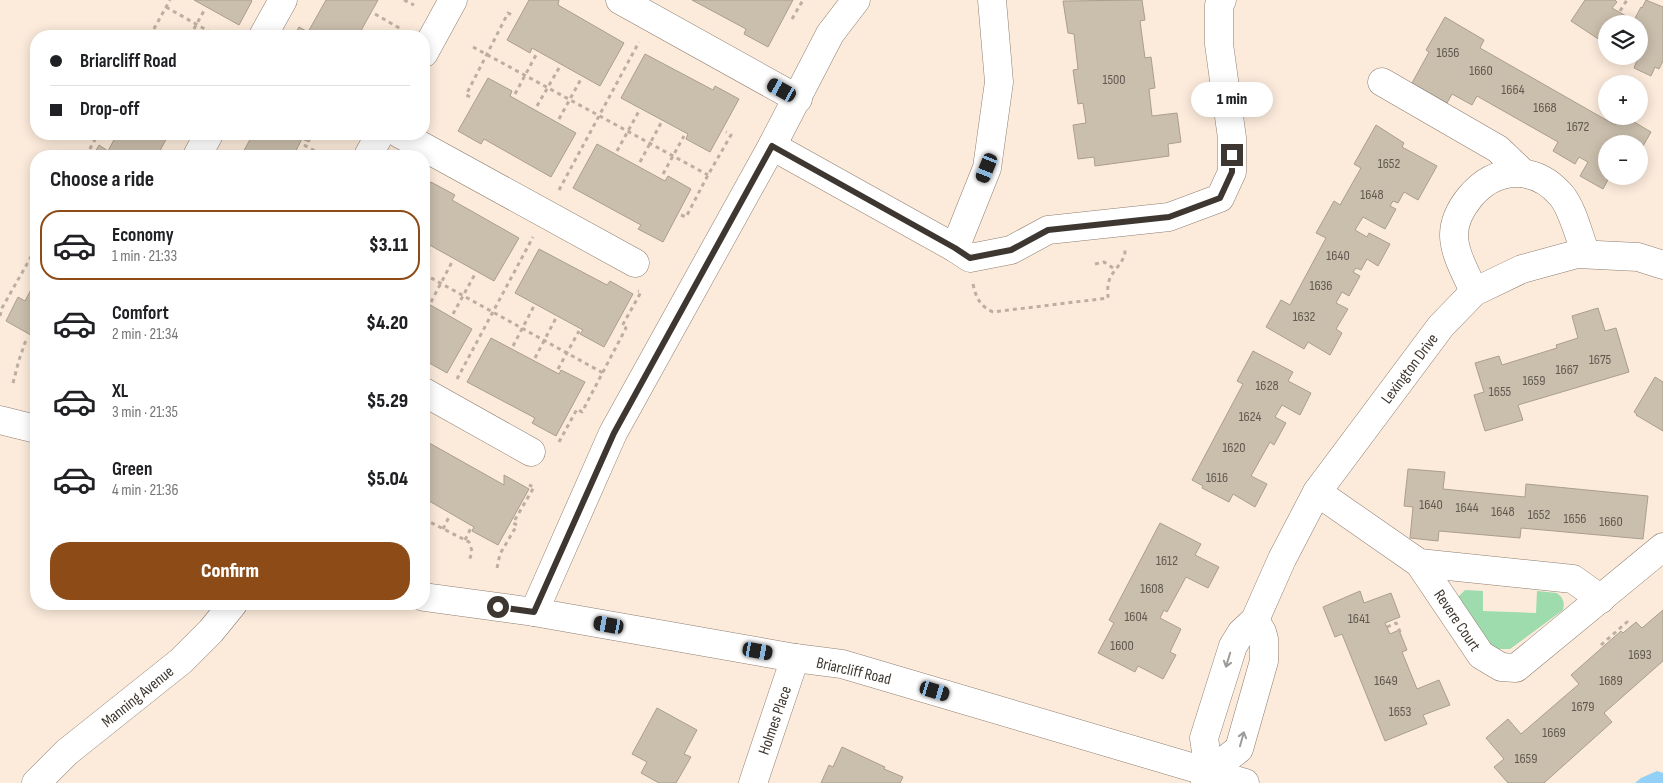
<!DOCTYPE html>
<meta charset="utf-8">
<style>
body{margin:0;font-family:"Sofia Sans Condensed",sans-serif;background:#f6f6f6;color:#202124;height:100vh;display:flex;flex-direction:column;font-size:19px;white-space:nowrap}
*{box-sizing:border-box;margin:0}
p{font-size:16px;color:#757577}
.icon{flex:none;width:28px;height:28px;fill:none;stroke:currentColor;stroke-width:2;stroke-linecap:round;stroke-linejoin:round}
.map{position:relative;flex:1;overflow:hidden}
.side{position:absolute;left:30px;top:150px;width:400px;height:460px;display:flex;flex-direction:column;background:#fff;border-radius:20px;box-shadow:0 2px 12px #0003}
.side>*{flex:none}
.top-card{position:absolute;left:30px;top:30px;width:400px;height:110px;border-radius:20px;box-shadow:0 2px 12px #0003;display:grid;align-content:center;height:110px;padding:0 20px;background:#fff}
.tools{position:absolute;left:1598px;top:15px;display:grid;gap:10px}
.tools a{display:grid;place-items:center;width:50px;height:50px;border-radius:50%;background:#fff;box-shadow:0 2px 12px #0003;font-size:25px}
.end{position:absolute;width:22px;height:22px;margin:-11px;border:6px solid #3e3731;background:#fff;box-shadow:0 0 0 2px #fff}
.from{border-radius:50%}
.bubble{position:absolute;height:35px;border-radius:18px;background:#fff;box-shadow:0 2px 12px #0003;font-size:16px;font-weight:800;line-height:35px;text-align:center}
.car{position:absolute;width:15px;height:30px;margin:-15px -8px;border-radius:6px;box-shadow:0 0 4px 1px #0007;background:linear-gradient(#222 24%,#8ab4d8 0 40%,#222 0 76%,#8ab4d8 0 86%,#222 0)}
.top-card b{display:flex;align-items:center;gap:18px;height:48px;font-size:19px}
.top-card b+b{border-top:1px solid #e0e0e0}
.top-card i{width:12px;height:12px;background:#202124}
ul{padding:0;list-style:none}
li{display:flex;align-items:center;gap:15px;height:70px;margin:0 10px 8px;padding:0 10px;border:2px solid transparent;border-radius:20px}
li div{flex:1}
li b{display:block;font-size:19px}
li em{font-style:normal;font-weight:800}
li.selected{border-color:#8d4b17}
li>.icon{width:45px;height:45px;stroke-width:1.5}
h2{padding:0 20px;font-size:22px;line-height:60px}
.button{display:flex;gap:10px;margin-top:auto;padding:10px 20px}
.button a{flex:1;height:58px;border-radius:20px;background:#8d4b17;color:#fff;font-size:20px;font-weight:800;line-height:58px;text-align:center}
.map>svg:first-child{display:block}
.green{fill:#9edbad}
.water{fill:#92d0f7}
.building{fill:#cabeac;stroke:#aa9e8d}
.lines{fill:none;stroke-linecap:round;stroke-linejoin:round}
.minor-casing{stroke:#8e7e70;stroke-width:29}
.path{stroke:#bcafa2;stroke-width:3;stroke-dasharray:4 4;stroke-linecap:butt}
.minor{stroke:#fff;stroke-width:28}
.oneway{stroke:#9e9b98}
.route{stroke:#3e3731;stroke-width:6}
.labels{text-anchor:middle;stroke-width:4;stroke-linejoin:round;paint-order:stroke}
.number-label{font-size:14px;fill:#615950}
.street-label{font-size:16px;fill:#3e3731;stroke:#fff}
</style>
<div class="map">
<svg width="1663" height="783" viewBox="0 0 1663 783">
<rect width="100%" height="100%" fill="#fcebdb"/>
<path class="green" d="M1465 590 1483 591V611L1536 613 1537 591 1557 593C1563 598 1565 602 1563 610L1510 649H1499L1488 646 1457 601 1459 596Z"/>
<polygon class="water" points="1657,771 1663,773 1663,783 1635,783 1641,778"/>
<g class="building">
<polygon points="194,0 251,0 252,1 239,25"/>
<polygon points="326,0 378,0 358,36 294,36 299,27 308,32"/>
<polygon points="529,0 559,0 558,5 624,43 600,86 532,48 530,53 507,40"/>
<polygon points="692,0 793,0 768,47 744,34 746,29"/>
<polygon points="1142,0 1145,20 1140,21 1145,58 1151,57 1155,88 1149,89 1152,116 1177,113 1181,142 1168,144 1169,156 1095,166 1094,157 1078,159 1073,125 1086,123 1083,103 1078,104 1073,70 1078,69 1074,34 1068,33 1063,1"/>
<polygon points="1585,0 1615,0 1617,2 1612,8 1626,16 1621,24 1606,24 1606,44 1571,21"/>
<polygon points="1646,0 1663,7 1663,61 1659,69 1655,67 1651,76 1634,68 1638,58 1634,56 1639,56 1639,24 1632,24 1641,7 1642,8"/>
<polygon points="1445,17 1484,40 1480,48 1615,125 1620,116 1624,116 1651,132 1639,153 1639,144 1606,144 1606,176 1610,176 1603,189 1580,176 1588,162 1579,157 1575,164 1553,151 1558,142 1477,96 1472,105 1452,94 1447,103 1412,83 1429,52 1426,50"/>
<polygon points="645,54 713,90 715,86 739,99 710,152 686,139 688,134 621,98"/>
<polygon points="488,78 512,91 510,96 576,133 551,177 484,139 481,144 458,131"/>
<polygon points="1376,125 1404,143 1402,147 1437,166 1418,200 1404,192 1398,203 1393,201 1390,206 1396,209 1385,229 1363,217 1355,230 1367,237 1369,233 1390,244 1378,266 1367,259 1361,270 1356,268 1353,272 1360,276 1349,296 1342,292 1336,303 1348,309 1336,329 1342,333 1330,355 1308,342 1304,349 1266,327 1281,300 1290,305 1326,238 1316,233 1334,201 1340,205 1361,168 1354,164"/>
<polygon points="117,134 169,134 157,156 93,156 99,145 108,151"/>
<polygon points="253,134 314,134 309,142 302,139 293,156 241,156"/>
<polygon points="597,144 665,181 668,176 691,189 663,242 638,229 641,225 573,188"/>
<polygon points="431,182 455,195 452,200 519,238 494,281 426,243 424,248 424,194"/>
<polygon points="539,249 607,285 610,281 633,294 604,347 580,334 583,330 515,293"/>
<polygon points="36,280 36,338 6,321 18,297 25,301"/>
<polygon points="424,297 429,299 427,303 472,329 447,373 424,360"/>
<polygon points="1598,308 1605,331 1616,328 1629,372 1518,405 1523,420 1485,431 1474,395 1484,392 1475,363 1499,356 1502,365 1557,348 1556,345 1578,338 1572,316"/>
<polygon points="491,338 559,374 561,370 585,382 556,436 532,423 535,418 467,382"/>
<polygon points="1253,351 1293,372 1288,381 1311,393 1300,415 1282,405 1275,417 1286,423 1274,445 1270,442 1251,476 1267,484 1255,507 1233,494 1229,502 1202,488 1203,486 1192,480 1243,384 1237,381"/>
<polygon points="1655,377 1663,382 1663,431 1636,415 1637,414 1634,412"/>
<polygon points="424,440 504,485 504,475 529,489 498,545 472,531 474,527 424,498"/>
<polygon points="1408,469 1445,472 1443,489 1525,497 1526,484 1648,496 1643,539 1521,528 1520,538 1439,531 1438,541 1410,538 1413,507 1404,506"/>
<polygon points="1160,523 1201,544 1195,555 1219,567 1208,588 1186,577 1167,612 1164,610 1160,618 1181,629 1170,652 1176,655 1163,679 1138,666 1135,672 1098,653 1114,623 1109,620"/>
<polygon points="1360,591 1364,603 1391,593 1400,617 1385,623 1390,634 1399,630 1407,650 1402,652 1417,689 1439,680 1450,705 1423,715 1427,724 1385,741 1342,634 1335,637 1323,607"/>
<polygon points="1663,610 1663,661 1604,713 1612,722 1544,783 1508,783 1494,767 1504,759 1486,738 1508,719 1521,734 1579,684 1571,675 1621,631 1623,633 1636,622 1642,628"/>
<polygon points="657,708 697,730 684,754 691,757 676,783 659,783 641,773 647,762 632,754"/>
<polygon points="842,747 885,767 884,769 903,777 900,783 821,783 829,765 833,767"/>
</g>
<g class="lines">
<defs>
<g id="minor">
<polyline points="620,0 798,99"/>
<polyline points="263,36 283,0"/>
<polyline points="424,53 453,0"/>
<polyline points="1382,82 1498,149 1523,173"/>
<polyline points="400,134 635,263"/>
<polyline points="772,146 955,248 970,258 1011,250 1048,230 1169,217 1220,198 1232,172 1232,138 1219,44 1219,5 1222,0"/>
<polyline points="197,156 209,134"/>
<polyline points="368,156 380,134"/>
<polyline points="955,248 987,168 999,82 992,0"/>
<path d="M1474 292C1467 275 1454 254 1454 235 1454 221 1461 208 1470 197 1495 167 1534 164 1561 195 1573 209 1579 237 1586 254"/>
<polyline points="424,392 531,452"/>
<polyline points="0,420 36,429"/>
<polyline points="1317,492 1419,563 1481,655 1501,667 1516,668 1663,547"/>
<polyline points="1419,563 1573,579 1601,599"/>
<polyline points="424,597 534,612 795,658 842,664 1245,783"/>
<polyline points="534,612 613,433 772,146 830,34 856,0"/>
<polyline points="1209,772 1239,749 1264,661 1264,639 1262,632 1255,620"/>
<polyline points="36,783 67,752 181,661 211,631 233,604"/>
<polyline points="753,783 795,658"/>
<polyline points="1205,783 1209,772 1204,738 1233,646 1241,633 1255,620 1282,559 1317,492 1441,326 1474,292 1522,269 1577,254 1638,257 1663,265"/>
</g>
</defs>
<use href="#minor" class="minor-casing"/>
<g class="path">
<polyline points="404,0 414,5"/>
<polyline points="166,7 217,36"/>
<polyline points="1620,11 1627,0"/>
<polyline points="375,14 401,29"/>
<polyline points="792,19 803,0"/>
<polyline points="150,36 170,0"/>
<polyline points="190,36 205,9"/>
<polyline points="362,36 364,36"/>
<polyline points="473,47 708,175"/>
<polyline points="515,94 536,55"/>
<polyline points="470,97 466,95 508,13 514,16"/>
<polyline points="537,106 559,68"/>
<polyline points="559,119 581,79"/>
<polyline points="304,145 324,156"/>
<polyline points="617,151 639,111"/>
<polyline points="86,156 98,134"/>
<polyline points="640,162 661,123"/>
<polyline points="663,174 684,136"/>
<polyline points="559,190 639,42"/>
<polyline points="681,215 686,217 708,175 731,135 726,132"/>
<polyline points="424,261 430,249"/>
<polyline points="1095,264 1104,262 1116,270"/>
<polyline points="424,274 603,373"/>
<path d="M973 284C976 298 980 306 993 312L1108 298C1108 293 1107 286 1109 281 1112 270 1126 262 1125 249"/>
<polyline points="431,302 452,262"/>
<polyline points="453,314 475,274"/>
<polyline points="0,316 2,308 36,248"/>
<polyline points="513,346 534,306"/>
<polyline points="535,358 556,318"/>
<polyline points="558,369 579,331"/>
<polyline points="457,379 533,237"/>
<polyline points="13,383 19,360 27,337"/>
<polyline points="559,442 577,409 582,412 626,328 622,326 641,292 638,291"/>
<polyline points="424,510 428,503"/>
<polyline points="424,519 469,542 472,551 469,562"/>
<polyline points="443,529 450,515"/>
<polyline points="465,540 471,528"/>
<polyline points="497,568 500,554 517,525 513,523 534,487 529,485"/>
<polyline points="1387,627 1396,623 1402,636"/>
<polyline points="1601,645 1627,622 1631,627"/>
</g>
<use href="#minor" class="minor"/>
</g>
<defs><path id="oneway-shaft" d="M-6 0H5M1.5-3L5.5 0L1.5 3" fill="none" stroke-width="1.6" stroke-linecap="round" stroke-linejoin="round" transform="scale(1.25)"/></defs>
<g class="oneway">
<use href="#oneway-shaft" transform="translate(1228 660) rotate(107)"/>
<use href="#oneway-shaft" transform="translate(1242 739) rotate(-74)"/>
</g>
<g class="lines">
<polyline class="route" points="498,607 534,612 614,433 772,146 955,248 970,258 1011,250 1048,230 1169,217 1220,198 1232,172 1232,155"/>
</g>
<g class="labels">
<g class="number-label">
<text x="1448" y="57">1656</text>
<text x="1481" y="75">1660</text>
<text x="1114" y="84">1500</text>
<text x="1513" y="94">1664</text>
<text x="1545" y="112">1668</text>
<text x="1578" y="131">1672</text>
<text x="1389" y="168">1652</text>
<text x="1372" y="199">1648</text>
<text x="1338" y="260">1640</text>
<text x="1321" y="290">1636</text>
<text x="1304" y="321">1632</text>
<text x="1600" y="364">1675</text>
<text x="1567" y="374">1667</text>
<text x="1534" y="385">1659</text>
<text x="1267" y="390">1628</text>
<text x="1500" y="396">1655</text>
<text x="1250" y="421">1624</text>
<text x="1234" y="452">1620</text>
<text x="1217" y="482">1616</text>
<text x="1431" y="509">1640</text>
<text x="1467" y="512">1644</text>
<text x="1503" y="516">1648</text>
<text x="1539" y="519">1652</text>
<text x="1575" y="523">1656</text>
<text x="1611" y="526">1660</text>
<text x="1167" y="565">1612</text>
<text x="1152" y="593">1608</text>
<text x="1136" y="621">1604</text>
<text x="1359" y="623">1641</text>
<text x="1122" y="650">1600</text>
<text x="1640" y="659">1693</text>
<text x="1386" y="685">1649</text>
<text x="1611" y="685">1689</text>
<text x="1583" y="711">1679</text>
<text x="1400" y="716">1653</text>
<text x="1554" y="737">1669</text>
<text x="1526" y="763">1659</text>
</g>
<g class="street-label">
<text transform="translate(1409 368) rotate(-53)" y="6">Lexington Drive</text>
<text transform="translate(1458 620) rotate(56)" y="6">Revere Court</text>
<text transform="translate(854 670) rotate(13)" y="6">Briarcliff Road</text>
<text transform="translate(137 696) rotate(-39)" y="6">Manning Avenue</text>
<text transform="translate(774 720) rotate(-71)" y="6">Holmes Place</text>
</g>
</g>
</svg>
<div class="tools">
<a><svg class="icon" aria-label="layers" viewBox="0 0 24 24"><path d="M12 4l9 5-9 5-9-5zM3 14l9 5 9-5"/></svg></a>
<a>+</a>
<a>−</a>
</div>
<i class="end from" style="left:498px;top:607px"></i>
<i class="end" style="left:1232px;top:155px"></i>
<div class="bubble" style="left:1191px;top:82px;width:82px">1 min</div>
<i class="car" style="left:782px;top:90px;rotate:299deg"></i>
<i class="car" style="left:987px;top:168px;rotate:202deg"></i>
<i class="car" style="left:609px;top:625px;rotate:280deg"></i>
<i class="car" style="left:758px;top:651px;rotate:100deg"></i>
<i class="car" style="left:935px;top:691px;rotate:107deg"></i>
<div class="top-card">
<b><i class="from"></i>Briarcliff Road</b>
<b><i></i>Drop-off</b>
</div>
<section class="side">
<h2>Choose a ride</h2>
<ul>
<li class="selected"><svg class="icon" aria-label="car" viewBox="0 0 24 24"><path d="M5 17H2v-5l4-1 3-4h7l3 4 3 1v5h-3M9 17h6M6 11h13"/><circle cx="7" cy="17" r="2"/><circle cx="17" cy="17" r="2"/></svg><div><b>Economy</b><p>1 min · 21:33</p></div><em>$3.11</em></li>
<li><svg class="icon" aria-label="car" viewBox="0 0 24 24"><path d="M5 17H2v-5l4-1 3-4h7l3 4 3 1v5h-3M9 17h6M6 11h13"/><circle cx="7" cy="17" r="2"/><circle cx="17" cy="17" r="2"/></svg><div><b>Comfort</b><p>2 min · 21:34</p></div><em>$4.20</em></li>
<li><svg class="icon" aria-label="car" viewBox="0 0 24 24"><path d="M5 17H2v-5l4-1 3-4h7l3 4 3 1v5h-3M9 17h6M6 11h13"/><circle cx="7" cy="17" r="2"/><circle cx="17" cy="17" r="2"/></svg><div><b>XL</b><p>3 min · 21:35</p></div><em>$5.29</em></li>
<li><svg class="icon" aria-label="car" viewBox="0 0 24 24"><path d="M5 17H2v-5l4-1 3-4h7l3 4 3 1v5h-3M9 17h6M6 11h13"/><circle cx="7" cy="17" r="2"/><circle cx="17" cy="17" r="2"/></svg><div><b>Green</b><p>4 min · 21:36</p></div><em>$5.04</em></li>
</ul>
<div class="button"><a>Confirm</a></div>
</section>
</div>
